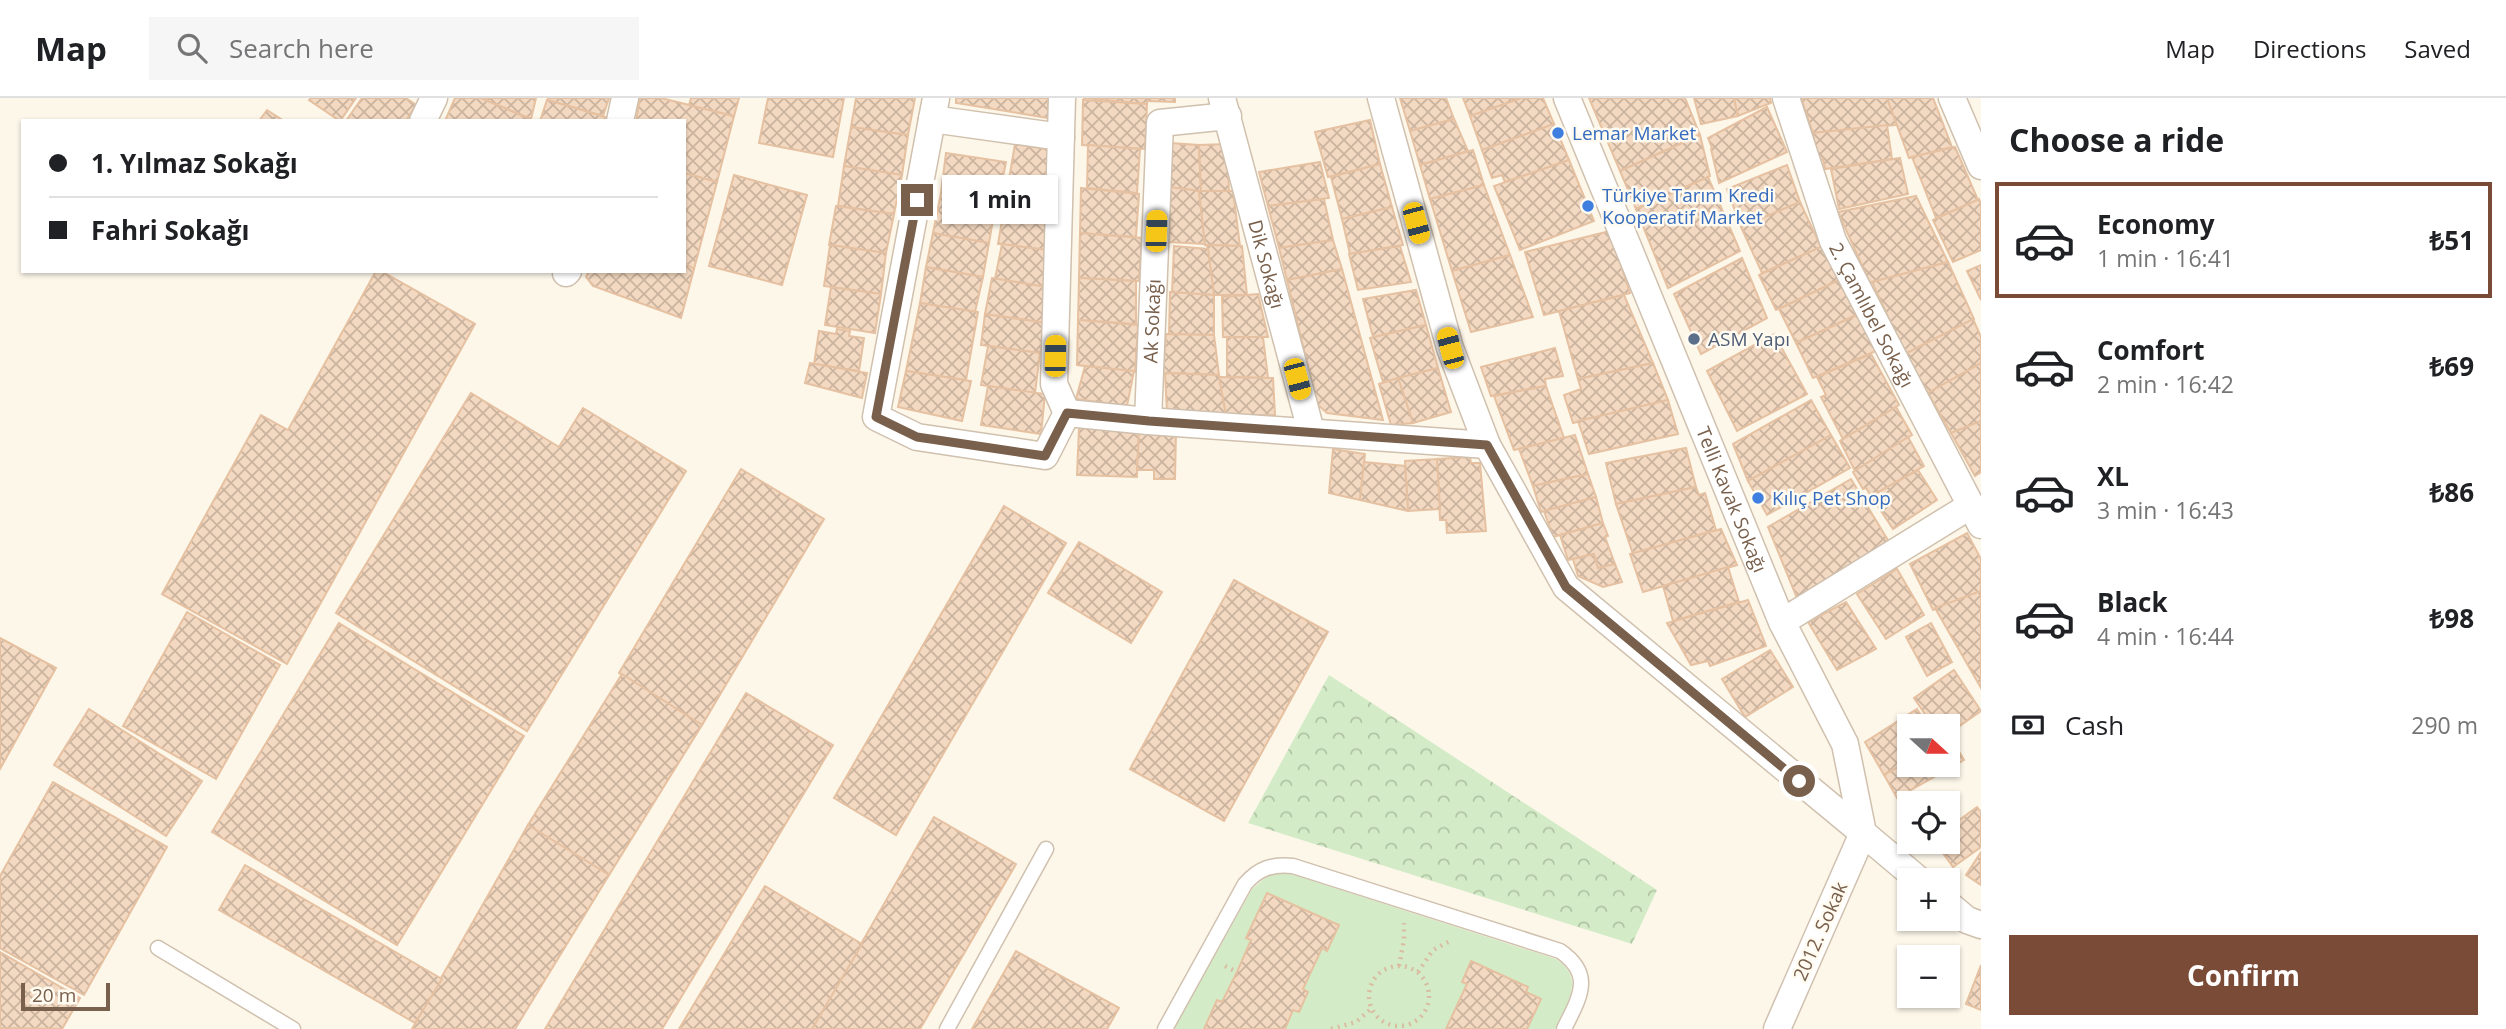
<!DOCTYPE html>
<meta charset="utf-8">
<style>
body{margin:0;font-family:"Open Sans",sans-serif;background:#f6f6f6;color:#202124;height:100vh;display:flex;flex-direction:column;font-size:26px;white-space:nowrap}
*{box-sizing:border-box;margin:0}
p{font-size:23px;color:#757577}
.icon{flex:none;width:38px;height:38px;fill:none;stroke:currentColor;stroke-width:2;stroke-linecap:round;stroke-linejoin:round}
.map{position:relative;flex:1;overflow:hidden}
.panel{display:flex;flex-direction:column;background:#fff;width:525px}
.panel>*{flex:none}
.guide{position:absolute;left:21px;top:21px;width:665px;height:154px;border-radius:0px;box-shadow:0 2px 5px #0004;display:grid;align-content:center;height:154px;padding:0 28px;background:#fff}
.needle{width:46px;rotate:111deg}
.tools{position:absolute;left:1897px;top:616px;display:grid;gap:14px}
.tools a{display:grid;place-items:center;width:63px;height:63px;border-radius:0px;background:#fff;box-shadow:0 2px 5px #0004;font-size:35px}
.scale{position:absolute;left:21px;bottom:18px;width:89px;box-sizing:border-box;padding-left:7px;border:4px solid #79604c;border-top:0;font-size:19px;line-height:24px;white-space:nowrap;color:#79604c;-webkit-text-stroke:5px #fffbf1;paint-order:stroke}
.end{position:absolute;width:32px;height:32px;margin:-16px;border:9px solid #79604c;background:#fff;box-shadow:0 0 0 4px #fff}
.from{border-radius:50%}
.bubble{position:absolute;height:49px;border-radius:0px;background:#fff;box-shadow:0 2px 5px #0004;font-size:23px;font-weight:700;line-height:49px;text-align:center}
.car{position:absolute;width:21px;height:42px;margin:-21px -10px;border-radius:9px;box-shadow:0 0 5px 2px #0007;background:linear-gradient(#f5c518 24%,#345 0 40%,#f5c518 0 76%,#345 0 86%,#f5c518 0)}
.guide b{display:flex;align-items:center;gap:24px;height:66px;font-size:26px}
.guide b+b{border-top:2px solid #e0e0e0}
.guide i{width:18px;height:18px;background:#202124}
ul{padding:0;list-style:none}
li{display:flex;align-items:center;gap:21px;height:116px;margin:0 14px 10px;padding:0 14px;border:4px solid transparent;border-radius:0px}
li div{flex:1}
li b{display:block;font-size:26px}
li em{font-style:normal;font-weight:700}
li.selected{border-color:#7a4b37}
li>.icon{width:63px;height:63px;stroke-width:1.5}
h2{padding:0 28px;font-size:32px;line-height:84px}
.pay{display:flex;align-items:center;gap:18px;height:77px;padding:0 28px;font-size:26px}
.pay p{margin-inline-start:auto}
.action{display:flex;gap:14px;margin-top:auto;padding:14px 28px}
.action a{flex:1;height:80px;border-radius:0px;background:#7a4b37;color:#fff;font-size:28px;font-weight:700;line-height:80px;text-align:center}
header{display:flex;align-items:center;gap:42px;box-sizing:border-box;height:98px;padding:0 35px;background:#fff;border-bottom:2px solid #e0e0e0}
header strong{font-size:33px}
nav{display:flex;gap:38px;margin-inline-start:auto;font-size:24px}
.search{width:490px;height:63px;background:#f6f6f6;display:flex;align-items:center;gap:18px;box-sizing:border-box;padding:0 24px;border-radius:0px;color:#757577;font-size:26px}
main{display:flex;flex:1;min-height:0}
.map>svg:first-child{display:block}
.green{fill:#d3ecc7}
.forest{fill:url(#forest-crowns)}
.building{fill:url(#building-cross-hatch);stroke:#e6c1a1;stroke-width:2}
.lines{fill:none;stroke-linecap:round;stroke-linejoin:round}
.lane-casing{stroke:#d0c0ae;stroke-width:17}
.street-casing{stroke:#d0c0ae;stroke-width:29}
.path{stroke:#d9bda3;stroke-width:4.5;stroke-dasharray:2 5;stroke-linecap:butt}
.lane{stroke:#fff;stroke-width:14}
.street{stroke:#fff;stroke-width:26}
.route{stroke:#79604c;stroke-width:9}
.shop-dot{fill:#3f7fe0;stroke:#fffbf1;stroke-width:2.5}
.service-dot{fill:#5c6f8a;stroke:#fffbf1;stroke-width:2.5}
.labels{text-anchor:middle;stroke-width:5;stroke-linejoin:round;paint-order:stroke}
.shop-label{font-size:19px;fill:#366cbe;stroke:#fffbf1;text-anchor:start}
.street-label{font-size:19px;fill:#79604c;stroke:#fffbf1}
.service-label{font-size:19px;fill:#4e5e75;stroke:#fffbf1;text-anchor:start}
</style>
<header>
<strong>Map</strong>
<div class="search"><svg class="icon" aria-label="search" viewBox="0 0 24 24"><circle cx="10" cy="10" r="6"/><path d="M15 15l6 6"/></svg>Search here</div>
<nav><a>Map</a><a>Directions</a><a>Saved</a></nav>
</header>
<main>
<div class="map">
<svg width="1981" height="931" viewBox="0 0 1981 931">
<defs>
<pattern id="forest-crowns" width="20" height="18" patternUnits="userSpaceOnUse" patternTransform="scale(1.75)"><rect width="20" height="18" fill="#d3ecc7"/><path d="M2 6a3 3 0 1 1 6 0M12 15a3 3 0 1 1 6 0" fill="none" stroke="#b0c3a4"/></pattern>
<pattern id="building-cross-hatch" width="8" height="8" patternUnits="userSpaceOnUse" patternTransform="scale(1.75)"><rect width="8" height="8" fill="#f3d9c1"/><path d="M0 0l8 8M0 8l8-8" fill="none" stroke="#cab39f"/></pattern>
</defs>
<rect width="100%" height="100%" fill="#fdf7ea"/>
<path class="green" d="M1279 775 1291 776 1556 861C1586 881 1567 905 1555 931H1174L1252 791 1269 777Z"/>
<polygon class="forest" points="1329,577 1657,792 1632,846 1248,725"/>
<g class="building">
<polygon points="311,0 356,0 340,23 309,2"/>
<polygon points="362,0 406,0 416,7 406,23 346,23"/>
<polygon points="455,0 481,0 532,22 445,23"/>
<polygon points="481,0 536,0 531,21"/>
<polygon points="548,0 609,0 603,18 548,2"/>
<polygon points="640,0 661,0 734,18 717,84 684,75 684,23 636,23"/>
<polygon points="691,0 739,0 734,18 689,7"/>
<polygon points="768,0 844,0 833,59 759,45"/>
<polygon points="856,0 915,0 908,37 851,29"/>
<polygon points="956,0 1048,0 1048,20 956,5"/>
<polygon points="1083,0 1175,0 1175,4 1147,3 1147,6"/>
<polygon points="1400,0 1446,0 1454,21 1410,33"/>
<polygon points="1463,0 1522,0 1470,18"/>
<polygon points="1522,0 1543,0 1554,26 1482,52 1470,18"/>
<polygon points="1589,0 1685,0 1700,37 1620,73"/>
<polygon points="1694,0 1734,0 1738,18 1701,26"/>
<polygon points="1734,0 1770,0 1771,5 1738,18"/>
<polygon points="1801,0 1887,0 1897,27 1813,35"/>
<polygon points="1887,0 1933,0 1952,49 1909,60"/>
<polygon points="547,2 572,9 605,19 604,23 540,23"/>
<polygon points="1083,2 1147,6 1145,51 1082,47"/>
<polygon points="1767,9 1787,54 1719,85 1711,51 1712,50 1708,40"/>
<polygon points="267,12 284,23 259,23"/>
<polygon points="1454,21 1468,53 1420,67 1410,33"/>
<polygon points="1370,22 1380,66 1328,79 1315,34"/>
<polygon points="1554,26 1569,62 1505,84 1502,77 1492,80 1482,52"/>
<polygon points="1887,27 1892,61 1825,71 1823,61 1817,62 1813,35"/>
<polygon points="851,29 908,37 902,77 844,68"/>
<polygon points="1700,37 1710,78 1636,111 1620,73"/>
<polygon points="1170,45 1199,47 1201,93 1169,89"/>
<polygon points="1015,46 1052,52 1047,152 998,146"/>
<polygon points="1227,46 1229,93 1201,93 1199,47"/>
<polygon points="1088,47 1140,51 1137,95 1087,90"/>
<polygon points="1955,49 1978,102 1936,120 1912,59"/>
<polygon points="1473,52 1484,87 1430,101 1420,67"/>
<polygon points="946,55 1006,64 998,104 941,95"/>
<polygon points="1900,60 1908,96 1839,111 1831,71"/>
<polygon points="1569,62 1594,123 1520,152 1494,88"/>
<polygon points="1320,64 1329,100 1268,108 1259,74"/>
<polygon points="1380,66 1392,109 1342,121 1331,79"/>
<polygon points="1787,67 1800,104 1741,129 1727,91"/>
<polygon points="844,68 902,77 894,116 838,108"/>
<polygon points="684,75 717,84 694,171 684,165"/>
<polygon points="734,77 807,97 782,187 709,168"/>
<polygon points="1708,79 1740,153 1668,190 1636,111"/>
<polygon points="1484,87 1510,157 1452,173 1430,101"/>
<polygon points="1169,89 1199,93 1205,146 1167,144"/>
<polygon points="1081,90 1139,96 1136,139 1080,135"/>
<polygon points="1199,93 1233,93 1240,148 1205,147"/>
<polygon points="941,95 996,104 989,145 933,135"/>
<polygon points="1916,98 1948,164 1870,185 1838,114"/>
<polygon points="1324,101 1333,142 1279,150 1268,108"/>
<polygon points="1979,101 1981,106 1981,152 1953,164 1933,122"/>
<polygon points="1800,104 1821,149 1762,175 1741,129"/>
<polygon points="836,108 894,116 886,155 829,147"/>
<polygon points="1392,109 1403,147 1350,156 1342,121"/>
<polygon points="1610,133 1630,195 1544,217 1525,154"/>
<polygon points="933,135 989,145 983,179 926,169"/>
<polygon points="1080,135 1142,140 1139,183 1079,180"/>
<polygon points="1333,142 1342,171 1287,182 1279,150"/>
<polygon points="1002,146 1047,152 1046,189 995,181"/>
<polygon points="830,147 886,155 881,196 824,188"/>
<polygon points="1207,147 1242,148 1247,197 1214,197"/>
<polygon points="1174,148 1208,151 1214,197 1172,195"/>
<polygon points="1400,148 1411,184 1358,192 1349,156"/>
<polygon points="1823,148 1839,182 1776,212 1759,177"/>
<polygon points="1510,157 1533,219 1471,234 1452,173"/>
<polygon points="1742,160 1767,220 1701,256 1674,196"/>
<polygon points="1948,164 1974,221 1905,256 1872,184"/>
<polygon points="684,165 694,171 681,220 593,188 586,179 589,173 684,173"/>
<polygon points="1981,167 1981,202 1967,173"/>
<polygon points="926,169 983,179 975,214 920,205"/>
<polygon points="1342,171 1383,322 1327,315 1317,306 1287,182"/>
<polygon points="376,173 381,173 475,226 287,566 162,496 261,317 288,332"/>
<polygon points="992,180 1046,189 1046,225 985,216"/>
<polygon points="1079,180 1136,183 1136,226 1078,222"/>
<polygon points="1839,182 1856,217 1796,245 1779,211"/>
<polygon points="831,189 881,196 875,235 825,227"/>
<polygon points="1416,192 1426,227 1373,239 1363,201"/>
<polygon points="1170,194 1214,197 1214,237 1169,236"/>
<polygon points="1258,196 1268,239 1223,239 1222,199"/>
<polygon points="1624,197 1653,265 1578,281 1559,213"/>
<polygon points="920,205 978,214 966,282 906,273"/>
<polygon points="985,216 1046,225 1040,255 981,247"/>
<polygon points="1859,216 1876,253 1813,280 1796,245"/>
<polygon points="1973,221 1981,239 1981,265 1928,295 1905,256"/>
<polygon points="1078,222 1138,227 1135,274 1077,267"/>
<polygon points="1426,227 1438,270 1383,284 1370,240"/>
<polygon points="837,231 850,233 849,238 864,240 859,273 814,266 819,233 836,236"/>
<polygon points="1166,236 1214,237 1219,277 1163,275"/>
<polygon points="1774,236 1807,296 1737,333 1707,273"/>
<polygon points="1227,239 1263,239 1268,280 1227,279"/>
<polygon points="988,248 1040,255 1035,295 981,287"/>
<polygon points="1555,250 1563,278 1545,281 1546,288 1491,298 1481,269"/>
<polygon points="1871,256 1899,307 1843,341 1821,299 1826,297 1817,279"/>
<polygon points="810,265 867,275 862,300 805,285"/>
<polygon points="1653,265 1668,302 1573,325 1564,297 1581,291 1578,281"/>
<polygon points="1981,265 1981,323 1951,335 1928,295"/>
<polygon points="1085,268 1134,273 1127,308 1076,301"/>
<polygon points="1438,270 1451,314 1413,325 1398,280"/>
<polygon points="906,273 971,283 962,323 898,309"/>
<polygon points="1165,275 1219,277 1226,317 1167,315"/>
<polygon points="1219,279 1273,280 1275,317 1226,317"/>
<polygon points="1398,280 1413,325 1391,327 1379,286"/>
<polygon points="988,288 1045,296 1041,336 981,327"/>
<polygon points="1546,288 1564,340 1514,352 1494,298"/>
<polygon points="471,295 559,349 583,310 686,373 527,633 336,515"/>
<polygon points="1668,302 1678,336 1589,356 1578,323"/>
<polygon points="1811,302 1831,337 1748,383 1733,346"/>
<polygon points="1896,309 1912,337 1855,373 1840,343"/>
<polygon points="1981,323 1981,374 1975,378 1951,335"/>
<polygon points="1079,330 1139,332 1137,379 1077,377"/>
<polygon points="1139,332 1176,334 1175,381 1154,381 1154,372 1137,372"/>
<polygon points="1575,337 1588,376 1533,388 1519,351"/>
<polygon points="1831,337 1850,370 1767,417 1748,383"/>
<polygon points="1908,339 1924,368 1871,398 1866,390 1863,391 1853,374"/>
<polygon points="1686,350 1696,389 1616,406 1606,365"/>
<polygon points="1333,351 1365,356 1360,402 1329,395"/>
<polygon points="1470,359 1471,365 1480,365 1486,433 1447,435 1446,422 1440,422 1437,361"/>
<polygon points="1437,361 1440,411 1408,413 1405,363"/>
<polygon points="1364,364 1405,368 1408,413 1360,402"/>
<polygon points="741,371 824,421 702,627 619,575"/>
<polygon points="1918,372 1937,402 1893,431 1871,398"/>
<polygon points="1588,376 1596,399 1541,414 1533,388"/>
<polygon points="1851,381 1889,444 1797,500 1768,429"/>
<polygon points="1696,389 1699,397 1705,395 1716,432 1633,456 1616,406"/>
<polygon points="1596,399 1603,425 1553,439 1544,413"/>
<polygon points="1004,408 1066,445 896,737 834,700"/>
<polygon points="1603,425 1608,438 1605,439 1615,466 1598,470 1594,456 1568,462 1560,437"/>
<polygon points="1721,431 1737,467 1643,494 1630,456"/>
<polygon points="1967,435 1981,461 1981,493 1933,512 1910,466"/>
<polygon points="1079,444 1162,494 1131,545 1048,495"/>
<polygon points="1594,456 1598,470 1615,466 1622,484 1603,489 1578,478 1573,461"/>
<polygon points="1728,469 1739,504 1673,523 1663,488"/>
<polygon points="1897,471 1924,517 1886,541 1857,496"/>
<polygon points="1234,482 1328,534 1224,723 1130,671"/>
<polygon points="1981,493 1981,590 1935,510"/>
<polygon points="1748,502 1766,548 1710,568 1708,563 1691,567 1667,525"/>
<polygon points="1846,504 1876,551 1837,572 1808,524"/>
<polygon points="187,514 280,567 216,681 123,628"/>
<polygon points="339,525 524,638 397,847 212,734"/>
<polygon points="1931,525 1952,564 1927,578 1906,539"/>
<polygon points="0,540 56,570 0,671"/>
<polygon points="1770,552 1793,589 1745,619 1722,581"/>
<polygon points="1954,572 1981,613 1948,636 1948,628 1933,628 1914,600"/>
<polygon points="622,576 702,627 609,777 528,727"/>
<polygon points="746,595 833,647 662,931 545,931"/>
<polygon points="89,611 202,683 166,738 54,667"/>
<polygon points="1917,611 1928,628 1909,628 1909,659 1904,662 1906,665 1884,677 1865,644"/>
<polygon points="1951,640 1964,662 1897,700 1884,677 1909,663 1909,667 1948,667 1948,641"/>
<polygon points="53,684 167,749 84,897 0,850 0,778"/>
<polygon points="1977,709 1981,714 1981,749 1953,769 1935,744 1948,744 1948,730"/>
<polygon points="934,719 1016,766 920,931 812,931"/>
<polygon points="528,727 609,777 515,931 412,931"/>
<polygon points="1981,754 1981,787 1966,777"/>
<polygon points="245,767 442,881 415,925 219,812"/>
<polygon points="765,788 862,846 812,931 679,931"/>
<polygon points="1267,795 1339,827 1327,853 1322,850 1303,891 1308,894 1299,914 1293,912 1285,931 1204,931 1217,902 1222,904 1237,874 1251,842 1246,840"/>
<polygon points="1016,853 1119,910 1107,931 972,931"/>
<polygon points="0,854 80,900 62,931 0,930"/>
<polygon points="1471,863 1528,889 1526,894 1541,901 1527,931 1446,931 1467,886 1462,884"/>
<polygon points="1981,867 1981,912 1966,906"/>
</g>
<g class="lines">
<defs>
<g id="lane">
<polyline points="158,850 293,931"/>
<polyline points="947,931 1046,751"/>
<path d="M1165 931 1245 786C1259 770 1272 766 1293 768L1560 853C1595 877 1579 900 1564 931"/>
</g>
<g id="street">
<polyline points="936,0 876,319 917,339 1045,358 1067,315"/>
<polyline points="1062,0 1054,286 1067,315"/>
<path id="s1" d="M1222 0 1311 333"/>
<polyline points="1381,0 1450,250 1487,347 1566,489 1863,735 1777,931"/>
<path id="s2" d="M1567 0 1782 524 1845 646 1863 735 1919 782"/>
<path id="s3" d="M1786 0 1833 143 1981 427"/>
<polyline points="1952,0 1981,68"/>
<polyline points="932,21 1061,39"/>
<polyline points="423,23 434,0"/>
<polyline points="620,23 625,0"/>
<polyline points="566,175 568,173"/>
<polyline points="1067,315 1148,323 1487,347"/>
<path id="s4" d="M1148 323 1160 25 1228 18"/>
<polyline points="1782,524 1970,408"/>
<polyline points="1948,806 1967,822 1981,827"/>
</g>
</defs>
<use href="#lane" class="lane-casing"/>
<use href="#street" class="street-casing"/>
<g class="path">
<polyline points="1225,868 1237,874"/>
<polyline points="1399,868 1404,842 1404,825"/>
<circle cx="1399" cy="898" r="30"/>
<polyline points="1418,874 1433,852 1452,842"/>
<polyline points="1331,931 1356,924 1372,910"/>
</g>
<use href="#lane" class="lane"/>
<use href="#street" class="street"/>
</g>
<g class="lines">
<polyline class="route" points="917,102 876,319 917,339 1045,358 1067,315 1149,323 1487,347 1566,489 1799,683"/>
</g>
<g class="shop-dot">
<circle cx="1558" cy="35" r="7"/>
<circle cx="1588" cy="108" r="7"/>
<circle cx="1758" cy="400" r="7"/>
</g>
<circle class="service-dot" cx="1694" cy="241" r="7"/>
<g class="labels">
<g class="shop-label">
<text x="1572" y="42">Lemar Market</text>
<text x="1602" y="104">Türkiye Tarım Kredi<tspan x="1602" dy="22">Kooperatif Market</tspan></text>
<text x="1772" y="407">Kılıç Pet Shop</text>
</g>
<g class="street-label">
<text dy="7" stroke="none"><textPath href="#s1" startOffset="172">Dik Sokağı</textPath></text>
<text dy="7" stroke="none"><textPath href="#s3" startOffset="234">2. Çamlıbel Sokağı</textPath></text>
<text dy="7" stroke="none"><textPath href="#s4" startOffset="100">Ak Sokağı</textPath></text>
<text dy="7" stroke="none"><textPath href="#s2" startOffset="434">Telli Kavak Sokağı</textPath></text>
<text transform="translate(1820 833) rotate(-66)" y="7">2012. Sokak</text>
</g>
<g class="service-label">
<text x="1708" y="248">ASM Yapı</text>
</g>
</g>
</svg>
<div class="tools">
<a><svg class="needle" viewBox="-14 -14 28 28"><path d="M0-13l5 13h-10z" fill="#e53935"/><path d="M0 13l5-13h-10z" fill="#757577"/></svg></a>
<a><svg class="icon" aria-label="locate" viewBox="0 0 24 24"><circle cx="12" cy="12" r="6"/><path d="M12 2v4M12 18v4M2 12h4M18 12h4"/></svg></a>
<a>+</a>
<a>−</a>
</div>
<div class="scale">20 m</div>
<i class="end from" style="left:1799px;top:683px"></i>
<i class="end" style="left:917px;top:102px"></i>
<div class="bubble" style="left:942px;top:77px;width:116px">1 min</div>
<i class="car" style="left:1416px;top:125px;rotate:165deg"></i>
<i class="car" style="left:1156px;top:133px;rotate:2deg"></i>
<i class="car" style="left:1450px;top:250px;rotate:345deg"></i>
<i class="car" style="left:1055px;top:258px;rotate:1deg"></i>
<i class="car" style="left:1297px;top:281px;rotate:165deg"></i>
<div class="guide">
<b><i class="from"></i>1. Yılmaz Sokağı</b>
<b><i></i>Fahri Sokağı</b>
</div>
</div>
<section class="panel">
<h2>Choose a ride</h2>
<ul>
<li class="selected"><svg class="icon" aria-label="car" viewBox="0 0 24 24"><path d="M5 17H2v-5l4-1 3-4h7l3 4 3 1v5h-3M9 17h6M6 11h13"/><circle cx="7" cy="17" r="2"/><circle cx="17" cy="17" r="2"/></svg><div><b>Economy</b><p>1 min · 16:41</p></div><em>₺51</em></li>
<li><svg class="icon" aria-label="car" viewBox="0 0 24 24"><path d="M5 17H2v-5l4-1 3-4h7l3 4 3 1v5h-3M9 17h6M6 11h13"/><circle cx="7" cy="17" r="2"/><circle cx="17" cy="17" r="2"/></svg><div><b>Comfort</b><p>2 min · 16:42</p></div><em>₺69</em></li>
<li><svg class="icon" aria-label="car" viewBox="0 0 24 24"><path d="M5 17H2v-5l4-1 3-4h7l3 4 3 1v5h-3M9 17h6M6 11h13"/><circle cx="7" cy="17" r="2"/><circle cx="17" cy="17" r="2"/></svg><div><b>XL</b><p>3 min · 16:43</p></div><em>₺86</em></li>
<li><svg class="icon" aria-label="car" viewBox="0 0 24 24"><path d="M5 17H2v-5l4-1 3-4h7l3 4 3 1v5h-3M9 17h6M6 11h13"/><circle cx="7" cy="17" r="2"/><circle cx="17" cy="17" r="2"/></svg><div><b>Black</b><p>4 min · 16:44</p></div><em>₺98</em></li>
</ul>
<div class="pay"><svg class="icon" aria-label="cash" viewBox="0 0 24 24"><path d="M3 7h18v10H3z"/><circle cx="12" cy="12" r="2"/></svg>Cash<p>290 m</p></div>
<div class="action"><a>Confirm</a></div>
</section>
</main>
